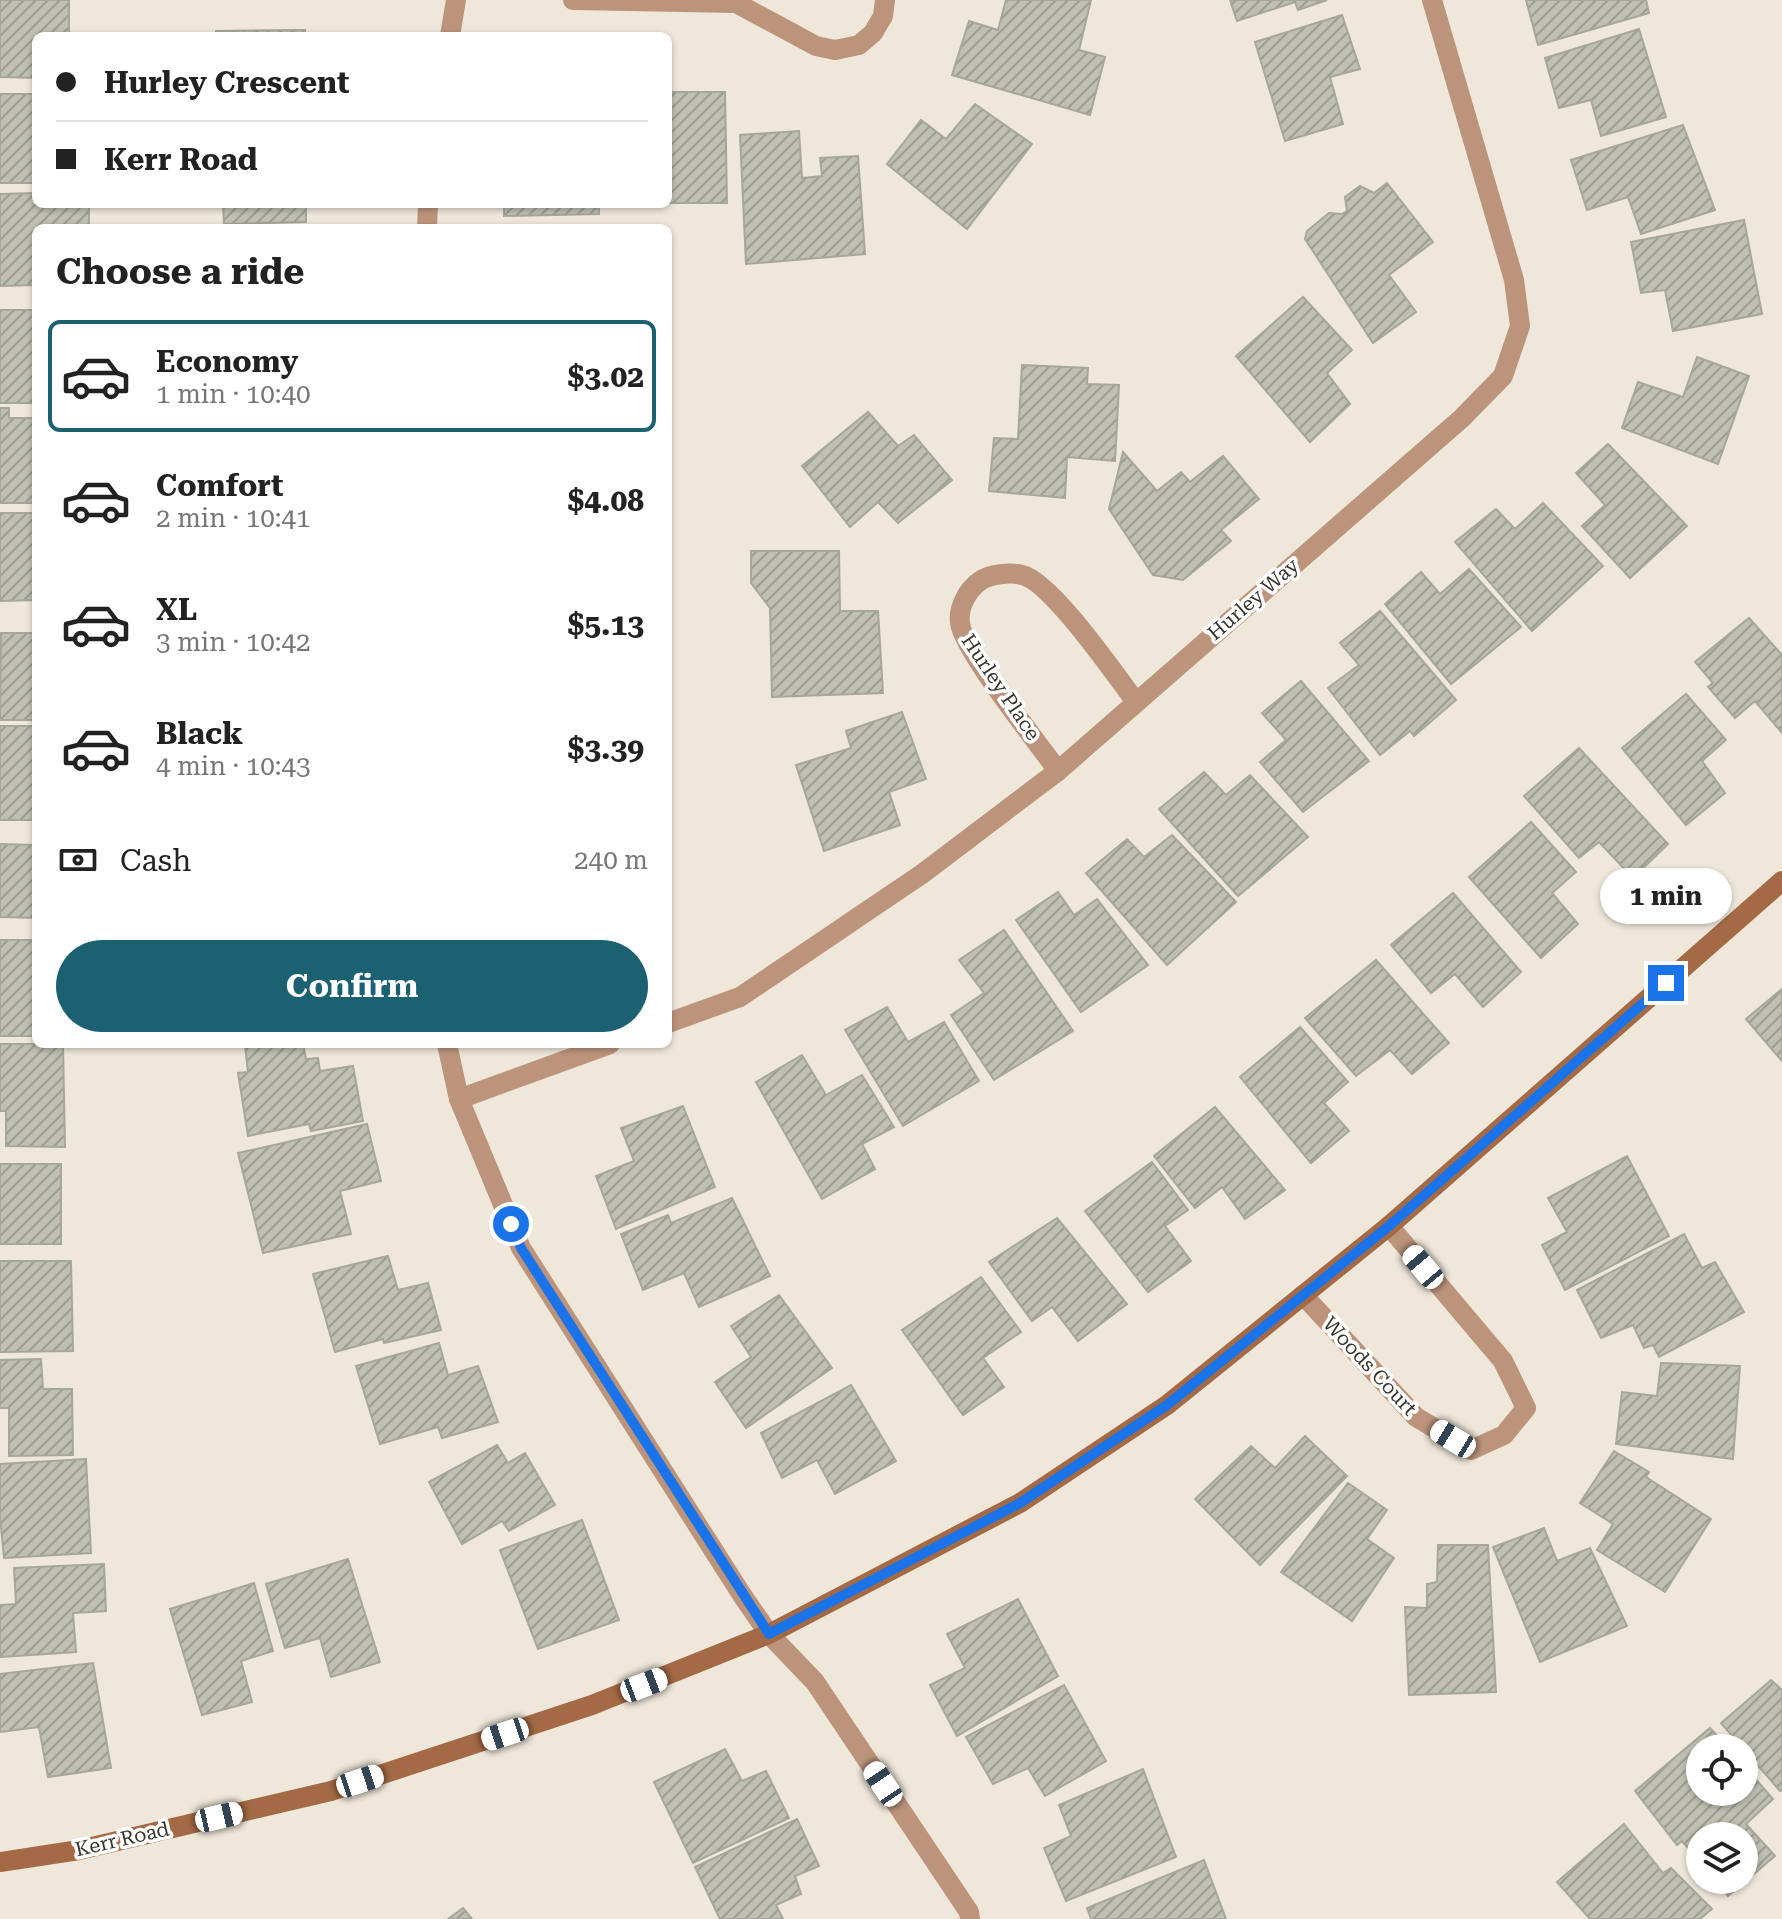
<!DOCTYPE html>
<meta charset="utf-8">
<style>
body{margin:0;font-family:"Roboto Serif",serif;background:#f6f6f6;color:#222;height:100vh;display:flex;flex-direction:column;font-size:30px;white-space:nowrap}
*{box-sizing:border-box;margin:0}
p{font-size:26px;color:#767676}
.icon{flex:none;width:44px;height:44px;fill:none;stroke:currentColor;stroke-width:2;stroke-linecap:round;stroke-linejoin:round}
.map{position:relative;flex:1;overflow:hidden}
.sheet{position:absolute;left:32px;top:224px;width:640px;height:824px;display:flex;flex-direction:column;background:#fff;border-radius:12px;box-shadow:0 2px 6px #0004}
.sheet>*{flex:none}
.top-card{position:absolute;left:32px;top:32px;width:640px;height:176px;border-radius:12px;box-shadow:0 2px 6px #0004;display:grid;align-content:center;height:176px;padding:0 24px;background:#fff}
.buttons{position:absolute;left:1686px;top:1734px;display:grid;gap:16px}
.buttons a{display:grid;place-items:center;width:72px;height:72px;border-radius:50%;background:#fff;box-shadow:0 2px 6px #0004;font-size:40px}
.end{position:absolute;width:36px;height:36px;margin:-18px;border:10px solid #1a73e8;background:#fff;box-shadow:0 0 0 4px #fff}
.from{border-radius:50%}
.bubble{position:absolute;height:56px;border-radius:28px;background:#fff;box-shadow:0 2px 6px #0004;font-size:26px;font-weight:700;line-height:56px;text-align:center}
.car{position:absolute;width:24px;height:48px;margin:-24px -12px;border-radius:10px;box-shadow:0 0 6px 2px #0007;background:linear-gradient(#fff 24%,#345 0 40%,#fff 0 76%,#345 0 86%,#fff 0)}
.top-card b{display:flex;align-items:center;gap:28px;height:76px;font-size:30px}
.top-card b+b{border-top:2px solid #e0e0e0}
.top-card i{width:20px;height:20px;background:#222}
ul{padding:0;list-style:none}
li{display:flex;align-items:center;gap:24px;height:112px;margin:0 16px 12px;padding:0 8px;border:4px solid transparent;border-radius:12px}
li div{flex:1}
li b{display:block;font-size:30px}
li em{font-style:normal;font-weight:700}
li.active{border-color:#1b6172}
li>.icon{width:72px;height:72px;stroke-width:1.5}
h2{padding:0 24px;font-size:36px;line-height:96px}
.pay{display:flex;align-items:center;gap:20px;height:88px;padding:0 24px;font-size:30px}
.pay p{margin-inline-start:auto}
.action{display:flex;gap:16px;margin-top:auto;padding:16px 24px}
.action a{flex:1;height:92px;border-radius:48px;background:#1b6172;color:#fff;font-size:32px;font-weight:700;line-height:92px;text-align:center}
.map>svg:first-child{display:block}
.building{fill:url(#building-hatch);stroke:#a6a699;stroke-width:2}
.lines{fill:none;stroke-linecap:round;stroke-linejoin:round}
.street{stroke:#bc947b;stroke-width:20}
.secondary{stroke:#a46a45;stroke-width:20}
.route{stroke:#1a73e8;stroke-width:10}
.labels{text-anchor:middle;stroke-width:7;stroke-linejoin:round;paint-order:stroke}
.street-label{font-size:20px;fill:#37342f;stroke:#fff}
</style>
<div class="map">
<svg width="1782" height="1919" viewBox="0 0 1782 1919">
<defs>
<pattern id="building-hatch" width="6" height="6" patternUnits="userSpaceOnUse" patternTransform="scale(2)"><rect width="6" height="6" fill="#bfc0b2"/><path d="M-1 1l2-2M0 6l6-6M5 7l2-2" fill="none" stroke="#9c9d91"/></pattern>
</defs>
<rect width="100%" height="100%" fill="#efe7da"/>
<g class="building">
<polygon points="0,0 69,0 69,36 36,36 36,78 0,77"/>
<polygon points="1006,0 1091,0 1079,50 1105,57 1090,115 952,75 969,21 998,30"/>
<polygon points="1230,0 1327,0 1298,10 1295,2 1237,21"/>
<polygon points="1526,0 1646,0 1649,13 1538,45"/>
<polygon points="1342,15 1360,69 1330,77 1343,124 1285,141 1255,42"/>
<polygon points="1639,29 1666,117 1601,136 1591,100 1559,108 1545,58"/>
<polygon points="305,30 305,36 216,36 216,31"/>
<polygon points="669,92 725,92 727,203 668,203"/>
<rect x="0" y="94" width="36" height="89"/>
<polygon points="975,104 1032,144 967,229 887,164 921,120 946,139"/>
<polygon points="1683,125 1715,210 1641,234 1628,197 1587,210 1571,160"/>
<polygon points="799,131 802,178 822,176 820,158 858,156 865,254 746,264 740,135"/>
<polygon points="1387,183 1433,242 1389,275 1416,312 1373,343 1305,239 1307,231 1329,213 1342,214 1347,211 1345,197 1360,186 1374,193"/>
<polygon points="36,193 36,204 89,204 89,228 36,228 36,285 0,286 0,194"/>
<polygon points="223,204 306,204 306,222 224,224"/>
<polygon points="504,204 599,204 599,214 504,216"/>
<polygon points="1744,220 1762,314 1673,331 1665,290 1641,293 1631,242"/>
<polygon points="1303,297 1352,350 1327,373 1350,404 1310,442 1236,356"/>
<rect x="0" y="310" width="36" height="93"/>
<polygon points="1697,357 1749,376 1718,464 1622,428 1638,382 1683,397"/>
<polygon points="1022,365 1088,368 1087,384 1119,385 1115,461 1067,457 1065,498 989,491 994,438 1018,439"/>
<polygon points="0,408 9,408 9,418 36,418 36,503 0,503"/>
<polygon points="868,412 898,446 914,435 952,480 898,523 878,502 850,527 802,466"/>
<polygon points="1608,444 1687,526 1630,578 1582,526 1605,505 1576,473"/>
<polygon points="1123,452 1157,491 1181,472 1190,482 1223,456 1259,499 1221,530 1231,541 1183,580 1153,575 1109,509"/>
<polygon points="1543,503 1603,566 1532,631 1455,542 1496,509 1515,529"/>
<polygon points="0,513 36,513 36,600 0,601"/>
<polygon points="751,551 839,551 840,611 878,611 883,693 772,697 770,608 751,583"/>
<polygon points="1469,569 1521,627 1451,684 1385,604 1421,572 1440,594"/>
<polygon points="1380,611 1456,700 1414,736 1410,731 1380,755 1328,688 1359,665 1340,643"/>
<polygon points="1749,618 1782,655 1782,733 1755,701 1735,718 1708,687 1713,683 1695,662"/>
<polygon points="1,633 36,633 36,720 0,720"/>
<polygon points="1301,681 1369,761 1303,812 1260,762 1286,740 1262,713"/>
<polygon points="1686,694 1726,740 1702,761 1725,793 1686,825 1622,748"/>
<polygon points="902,712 926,779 889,792 900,825 824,851 796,765 851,748 846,731"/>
<rect x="0" y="726" width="36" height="94"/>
<polygon points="1579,748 1668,844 1633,878 1599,842 1579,858 1524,796"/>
<polygon points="1204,772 1226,795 1250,775 1308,837 1238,896 1159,809"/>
<polygon points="1531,822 1576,872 1552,893 1578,924 1541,958 1469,877"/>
<polygon points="1172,835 1236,902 1167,965 1086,873 1127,839 1144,857"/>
<polygon points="0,844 36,845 36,918 0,917"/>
<polygon points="1058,892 1074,915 1097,899 1148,965 1081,1012 1016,920"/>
<polygon points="1453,893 1521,972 1483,1007 1455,974 1431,993 1391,945"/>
<polygon points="1004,930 1073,1031 994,1080 951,1015 984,993 959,960"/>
<rect x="0" y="940" width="36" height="96"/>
<polygon points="1376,960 1449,1043 1412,1074 1390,1050 1356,1076 1305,1018"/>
<polygon points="1782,989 1782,1061 1746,1019"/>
<polygon points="887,1007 908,1042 944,1022 979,1081 903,1126 845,1030"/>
<polygon points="1300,1027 1348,1082 1324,1103 1349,1131 1311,1163 1240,1077"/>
<polygon points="0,1044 63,1044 65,1147 6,1146 6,1111 0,1111"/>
<polygon points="252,1044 303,1044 306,1059 318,1058 320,1071 353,1066 363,1121 311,1131 309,1124 248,1136 238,1073 248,1072 245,1045"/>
<polygon points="802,1055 826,1095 862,1075 894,1127 862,1144 875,1169 822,1199 756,1082"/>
<polygon points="683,1106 715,1187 616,1229 596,1176 634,1161 621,1128"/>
<polygon points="1215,1107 1285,1190 1245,1219 1222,1187 1195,1208 1154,1156"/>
<polygon points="367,1124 381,1181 340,1191 351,1234 263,1253 238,1153"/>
<polygon points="1627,1156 1669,1236 1565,1290 1542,1245 1567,1232 1548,1198"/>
<polygon points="1152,1162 1188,1210 1165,1226 1191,1261 1148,1292 1085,1211"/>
<rect x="0" y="1164" width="61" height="80"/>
<polygon points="732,1198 770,1276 699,1307 684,1273 643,1290 621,1234 668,1215 671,1223"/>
<polygon points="1057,1218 1127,1304 1078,1341 1052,1307 1032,1321 989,1262"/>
<polygon points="1684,1234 1702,1268 1715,1262 1744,1312 1659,1357 1653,1345 1644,1348 1633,1325 1601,1338 1577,1290"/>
<polygon points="388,1256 398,1290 428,1283 441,1330 384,1343 383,1339 335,1352 313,1274"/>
<polygon points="0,1261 71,1261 73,1351 0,1352"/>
<polygon points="981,1277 1021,1332 983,1358 1004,1387 963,1415 902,1330"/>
<polygon points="779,1295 832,1368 746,1428 715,1382 751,1357 731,1326"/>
<polygon points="439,1343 448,1375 478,1366 498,1422 442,1438 438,1427 380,1444 356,1366"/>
<polygon points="41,1359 43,1389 72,1389 73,1455 9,1456 9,1408 0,1408 0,1360"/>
<polygon points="1661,1363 1740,1366 1733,1459 1616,1444 1622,1392 1657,1396"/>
<polygon points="851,1385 896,1461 835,1494 817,1460 782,1478 761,1433"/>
<polygon points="1305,1436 1347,1476 1260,1565 1195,1499 1251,1446 1275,1468"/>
<polygon points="497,1445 508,1463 525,1453 555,1505 509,1531 502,1521 462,1544 429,1482"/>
<polygon points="1614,1451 1649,1472 1646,1477 1711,1519 1665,1592 1597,1550 1613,1524 1580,1503"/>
<polygon points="86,1459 91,1553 4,1558 0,1517 0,1464"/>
<polygon points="1348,1483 1387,1510 1367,1539 1394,1558 1352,1621 1281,1572"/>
<polygon points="582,1520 619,1620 538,1649 500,1550"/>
<polygon points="1544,1528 1557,1561 1590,1548 1627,1626 1540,1662 1493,1547"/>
<polygon points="1438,1545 1488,1545 1496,1692 1409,1695 1405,1607 1427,1608 1427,1584 1437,1582"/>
<polygon points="348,1559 380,1662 331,1677 320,1638 285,1648 266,1584"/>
<polygon points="104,1564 106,1611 73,1613 76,1652 0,1657 0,1605 16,1604 14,1568"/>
<polygon points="254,1583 273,1651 241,1661 252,1702 202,1715 170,1609"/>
<polygon points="1018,1599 1058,1676 957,1736 930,1685 965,1668 947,1634"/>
<polygon points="93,1663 111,1768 48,1777 39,1727 0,1732 0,1674"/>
<polygon points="1771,1680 1782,1690 1782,1789 1780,1791 1721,1723"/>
<polygon points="1064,1685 1106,1761 1045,1796 1028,1768 993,1784 966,1737"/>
<polygon points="1710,1728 1728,1748 1700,1748 1700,1792 1744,1792 1744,1766 1773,1799 1746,1824 1775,1856 1728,1896 1715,1880 1744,1880 1744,1836 1700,1836 1700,1862 1682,1841 1677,1845 1635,1791"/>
<polygon points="725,1749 742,1781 766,1771 789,1818 693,1863 654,1782"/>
<polygon points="1143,1769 1176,1857 1066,1901 1044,1848 1071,1836 1059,1805"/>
<polygon points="797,1819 819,1866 795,1876 801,1894 776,1905 783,1919 720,1919 695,1867"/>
<polygon points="1624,1824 1663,1873 1671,1868 1712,1909 1700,1919 1590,1919 1557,1882"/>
<polygon points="1204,1860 1226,1919 1091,1919 1087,1908"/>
<polygon points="463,1908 472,1919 448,1919"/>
</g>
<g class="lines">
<g class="street">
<polyline points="573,0 736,3 816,46 835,50 859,45 873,33 883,16 885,0"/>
<polyline points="450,36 456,0"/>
<polyline points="427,228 428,204"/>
<path d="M1058 771C1039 744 963 650 960 623 958 608 967 590 980 581 990 574 1011 572 1022 575 1051 581 1116 676 1136 702"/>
<polyline points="668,1023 740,997 922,874 1058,771 1462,418 1503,376 1520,326 1514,280 1432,0"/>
<polyline points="447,1044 459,1099 521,1248 742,1595 769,1634 815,1682 969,1912 970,1919"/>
<polyline points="459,1099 610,1044"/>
<polyline points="1303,1295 1416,1417 1471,1450 1504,1435 1526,1408 1503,1361 1389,1226"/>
</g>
<polyline class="secondary" points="0,1862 79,1850 331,1791 592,1705 769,1634 1020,1503 1167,1405 1389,1226 1782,881"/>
</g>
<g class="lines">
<polyline class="route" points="511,1224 521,1248 769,1634 1020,1503 1167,1405 1389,1226 1666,983"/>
</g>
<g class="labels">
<g class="street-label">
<text transform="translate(1253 599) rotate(-41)" y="7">Hurley Way</text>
<text transform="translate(1001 687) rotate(56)" y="7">Hurley Place</text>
<text transform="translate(1370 1366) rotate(47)" y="7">Woods Court</text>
<text transform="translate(122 1839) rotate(-13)" y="7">Kerr Road</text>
</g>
</g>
</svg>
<div class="buttons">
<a><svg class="icon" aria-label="locate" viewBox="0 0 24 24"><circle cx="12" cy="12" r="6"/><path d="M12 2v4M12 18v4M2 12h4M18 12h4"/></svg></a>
<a><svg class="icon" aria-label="layers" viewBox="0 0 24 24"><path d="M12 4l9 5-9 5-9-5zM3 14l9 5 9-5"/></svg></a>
</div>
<i class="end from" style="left:511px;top:1224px"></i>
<i class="end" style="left:1666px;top:983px"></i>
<div class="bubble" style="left:1600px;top:868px;width:132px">1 min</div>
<i class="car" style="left:1423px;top:1267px;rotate:320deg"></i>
<i class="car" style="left:1453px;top:1439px;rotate:301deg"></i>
<i class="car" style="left:644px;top:1685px;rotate:69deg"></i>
<i class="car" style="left:505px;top:1734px;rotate:252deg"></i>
<i class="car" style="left:360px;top:1781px;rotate:72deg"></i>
<i class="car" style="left:883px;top:1784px;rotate:326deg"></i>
<i class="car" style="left:219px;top:1817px;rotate:77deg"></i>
<div class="top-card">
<b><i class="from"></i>Hurley Crescent</b>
<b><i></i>Kerr Road</b>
</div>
<section class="sheet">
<h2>Choose a ride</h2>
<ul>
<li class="active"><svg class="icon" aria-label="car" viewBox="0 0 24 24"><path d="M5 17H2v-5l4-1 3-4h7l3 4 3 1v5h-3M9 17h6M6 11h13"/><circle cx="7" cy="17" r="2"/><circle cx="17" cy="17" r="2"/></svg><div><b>Economy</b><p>1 min · 10:40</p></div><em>$3.02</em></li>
<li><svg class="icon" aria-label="car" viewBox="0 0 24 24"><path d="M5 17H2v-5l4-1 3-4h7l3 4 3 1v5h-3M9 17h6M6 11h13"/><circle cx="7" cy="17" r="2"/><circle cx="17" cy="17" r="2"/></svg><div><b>Comfort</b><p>2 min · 10:41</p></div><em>$4.08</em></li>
<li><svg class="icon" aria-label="car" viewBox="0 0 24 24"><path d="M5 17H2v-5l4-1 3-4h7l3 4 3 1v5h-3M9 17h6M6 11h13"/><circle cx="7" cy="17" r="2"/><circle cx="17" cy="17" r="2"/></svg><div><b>XL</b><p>3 min · 10:42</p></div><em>$5.13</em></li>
<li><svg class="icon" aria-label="car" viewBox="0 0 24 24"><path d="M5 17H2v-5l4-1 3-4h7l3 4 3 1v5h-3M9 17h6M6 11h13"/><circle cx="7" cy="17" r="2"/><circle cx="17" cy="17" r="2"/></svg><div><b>Black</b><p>4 min · 10:43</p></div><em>$3.39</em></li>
</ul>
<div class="pay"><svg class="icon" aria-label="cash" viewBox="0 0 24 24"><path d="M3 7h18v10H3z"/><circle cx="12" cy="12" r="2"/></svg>Cash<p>240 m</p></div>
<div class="action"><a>Confirm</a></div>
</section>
</div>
